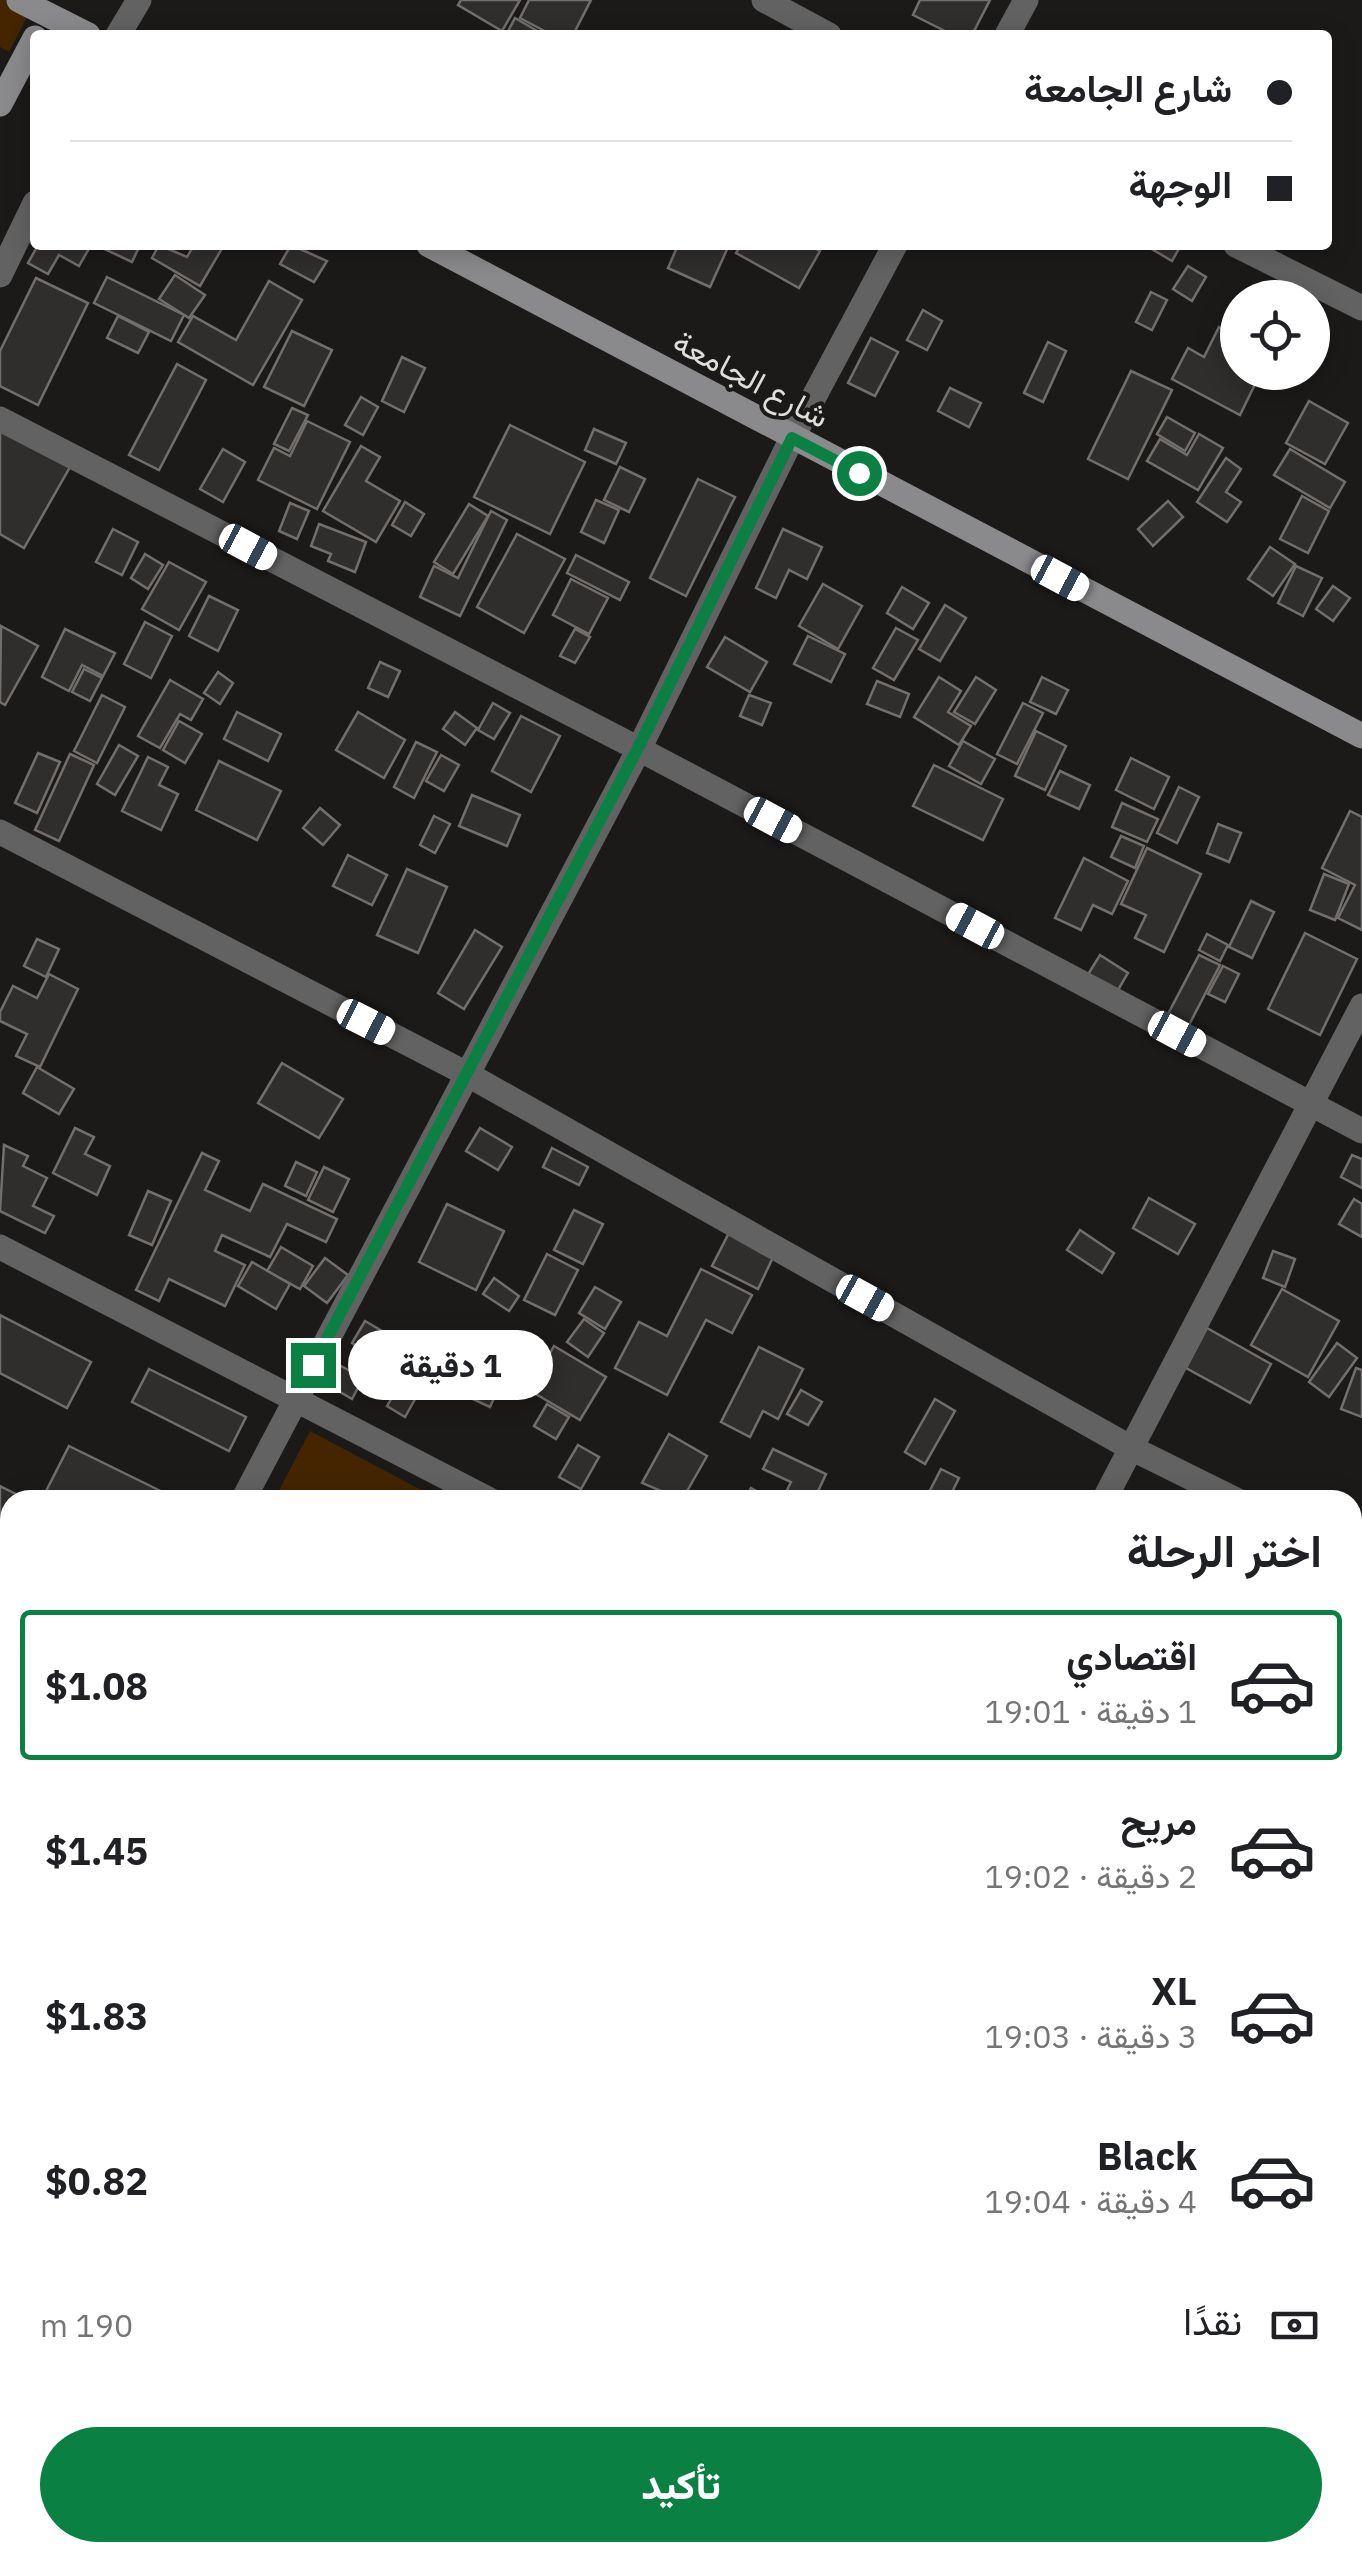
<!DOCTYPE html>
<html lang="ar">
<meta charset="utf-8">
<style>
body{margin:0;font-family:"IBM Plex Sans",Vazirmatn,sans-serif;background:#f2f2f2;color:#202124;direction:rtl;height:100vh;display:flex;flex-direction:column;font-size:38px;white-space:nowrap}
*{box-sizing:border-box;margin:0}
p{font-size:32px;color:#757577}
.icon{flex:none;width:55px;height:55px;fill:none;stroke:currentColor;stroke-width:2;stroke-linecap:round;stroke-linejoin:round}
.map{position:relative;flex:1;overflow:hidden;direction:ltr}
.details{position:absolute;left:0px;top:1490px;width:1362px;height:1072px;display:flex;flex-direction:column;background:#fff;border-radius:30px 30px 0 0;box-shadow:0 5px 25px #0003;direction:rtl}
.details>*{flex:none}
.top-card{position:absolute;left:30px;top:30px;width:1302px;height:220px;border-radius:10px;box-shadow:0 5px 25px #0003;direction:rtl;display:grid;align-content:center;height:220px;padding:0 40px;background:#fff}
.controls{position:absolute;left:1220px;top:280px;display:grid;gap:20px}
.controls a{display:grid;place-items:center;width:110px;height:110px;border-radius:50%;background:#fff;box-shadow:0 5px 25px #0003;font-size:50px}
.end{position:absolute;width:45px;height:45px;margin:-22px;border:12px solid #0b8043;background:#fff;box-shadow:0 0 0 5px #fff}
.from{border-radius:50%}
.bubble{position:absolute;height:70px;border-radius:35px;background:#fff;box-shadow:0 5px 25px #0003;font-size:32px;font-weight:800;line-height:70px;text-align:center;direction:rtl}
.car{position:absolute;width:30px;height:60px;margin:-30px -15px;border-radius:12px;box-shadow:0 0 8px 2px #0007;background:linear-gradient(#fff 24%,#345 0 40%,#fff 0 76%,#345 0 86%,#fff 0)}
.top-card b{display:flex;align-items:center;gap:35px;height:95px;font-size:38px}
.top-card b+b{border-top:2px solid #e0e0e0}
.top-card i{width:25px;height:25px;background:#202124}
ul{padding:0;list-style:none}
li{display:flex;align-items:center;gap:30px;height:150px;margin:0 20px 15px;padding:0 20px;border:5px solid transparent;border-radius:10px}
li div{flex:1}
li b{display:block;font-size:38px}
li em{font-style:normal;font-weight:800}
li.selected{border-color:#0b8043}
li>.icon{width:90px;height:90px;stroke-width:1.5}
h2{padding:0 40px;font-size:45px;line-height:120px}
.pay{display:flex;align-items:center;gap:25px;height:110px;padding:0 40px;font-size:38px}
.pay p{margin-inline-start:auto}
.primary-button{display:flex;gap:20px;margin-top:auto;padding:20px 40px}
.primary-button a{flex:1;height:115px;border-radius:60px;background:#0b8043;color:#fff;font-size:40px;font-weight:800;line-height:115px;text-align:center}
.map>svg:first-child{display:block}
.green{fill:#442500}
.building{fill:#302e2c;stroke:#716e6c;stroke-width:2.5}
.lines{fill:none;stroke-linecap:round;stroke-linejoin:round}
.street{stroke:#626263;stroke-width:25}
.secondary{stroke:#8a8a8d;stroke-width:25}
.route{stroke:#0b8043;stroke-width:12}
.labels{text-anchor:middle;stroke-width:8;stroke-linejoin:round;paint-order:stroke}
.street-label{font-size:32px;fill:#dfdedc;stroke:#1c1a18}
</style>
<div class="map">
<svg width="1362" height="2561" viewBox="0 0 1362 2561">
<rect width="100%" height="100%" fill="#1c1a18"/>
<g class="green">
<polygon points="0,0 36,0 9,52 0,47"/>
<polygon points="310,1431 440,1500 274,1500"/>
</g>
<g class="building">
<polygon points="461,0 520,0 502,31 458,5"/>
<polygon points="529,0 591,0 573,35 552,35 520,18"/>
<polygon points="920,0 990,0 972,35 953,35 913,15"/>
<polygon points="515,18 544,35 506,35"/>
<polygon points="38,245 91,245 79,266 59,255 48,274 28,263"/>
<polygon points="96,245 140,245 132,262"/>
<polygon points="159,245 187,257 194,245 224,245 200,286 152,258"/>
<polygon points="291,245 327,261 314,282 280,264"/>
<polygon points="678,245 729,245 710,287 668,268"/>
<polygon points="741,245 809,245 820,251 799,288 736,253"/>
<polygon points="1145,245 1181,245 1172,261"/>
<polygon points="1188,266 1206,277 1192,301 1173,289"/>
<polygon points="175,275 205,295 189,318 159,299"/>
<polygon points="107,277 184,315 171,341 94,303"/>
<polygon points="36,278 88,303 38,405 0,386 0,351"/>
<polygon points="269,281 302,300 253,385 178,342 193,316 236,340"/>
<polygon points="1151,292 1167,300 1152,330 1136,322"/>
<polygon points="923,310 942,321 927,350 907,340"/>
<polygon points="118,316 149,332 138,353 107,338"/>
<polygon points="1219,327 1238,337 1238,372 1261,372 1240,415 1172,379 1188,348 1204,357"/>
<polygon points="292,331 332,350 304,406 264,387"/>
<polygon points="871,338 898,352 875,396 848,383"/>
<polygon points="1048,342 1066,351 1043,402 1024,393"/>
<polygon points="402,357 425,368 404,412 382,401"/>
<polygon points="177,364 206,380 159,470 129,455"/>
<polygon points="1131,371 1172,390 1128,479 1088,459"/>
<polygon points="950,388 981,403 969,427 938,411"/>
<polygon points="361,397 378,407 363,435 345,425"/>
<polygon points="1309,401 1348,423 1325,464 1286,443"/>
<polygon points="292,408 308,415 289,451 274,444"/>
<polygon points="1167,417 1195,433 1185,451 1157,434"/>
<polygon points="307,421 350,442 317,509 258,480 274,448 290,456"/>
<polygon points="510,425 585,462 550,534 474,497"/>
<polygon points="0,428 70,467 24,548 0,534"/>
<polygon points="594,429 626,443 616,464 585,450"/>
<polygon points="1199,434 1223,448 1198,490 1147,461 1160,439 1187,455"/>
<polygon points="361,446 380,457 366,481 400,501 376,542 323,511"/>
<polygon points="223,449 245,462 223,502 200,489"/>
<polygon points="1290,449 1345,482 1330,508 1274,475"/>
<polygon points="1226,458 1241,469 1226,492 1241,502 1227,522 1197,502"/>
<polygon points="620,467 645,479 629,512 604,500"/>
<polygon points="698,479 735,497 686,596 650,578"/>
<polygon points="1302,496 1329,511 1308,553 1280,539"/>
<polygon points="596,500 619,510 604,543 581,532"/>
<polygon points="1168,501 1183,517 1153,546 1138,529"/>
<polygon points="405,502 424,514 411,536 392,525"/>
<polygon points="290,503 309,511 297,539 279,531"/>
<polygon points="469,504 488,516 453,574 434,562"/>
<polygon points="491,511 507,520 460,616 420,597 434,566 458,578"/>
<polygon points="319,524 366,542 355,572 328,561 331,554 311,546"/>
<polygon points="113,529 138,542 122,575 96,562"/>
<polygon points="783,529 822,547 807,579 789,570 776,598 756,588"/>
<polygon points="517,534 565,559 524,633 477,607"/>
<polygon points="1270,547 1295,564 1273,596 1248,579"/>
<polygon points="145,554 163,565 148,589 131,578"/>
<polygon points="576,555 629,582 620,600 567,573"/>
<polygon points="169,562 206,582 179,630 142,609"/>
<polygon points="1296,566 1322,578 1303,616 1278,603"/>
<polygon points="571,579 608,598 589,634 553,615"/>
<polygon points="823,584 862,606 838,649 799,626"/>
<polygon points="1333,586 1350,598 1333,621 1316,609"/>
<polygon points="902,587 929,603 913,629 887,613"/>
<polygon points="209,596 238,610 218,651 189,636"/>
<polygon points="945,605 966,618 940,661 919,649"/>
<polygon points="145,622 172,636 151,678 124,664"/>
<polygon points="1,626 38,646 5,705 0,702"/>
<polygon points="896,628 918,640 894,680 873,668"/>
<polygon points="65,629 115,653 103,676 82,665 69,691 42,677"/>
<polygon points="575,629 590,637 575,663 560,656"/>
<polygon points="808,636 845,654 831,682 794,664"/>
<polygon points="725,637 767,662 750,692 707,667"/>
<polygon points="380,662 400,671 388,697 368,688"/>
<polygon points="84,669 102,678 90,701 72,692"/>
<polygon points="218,672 233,683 220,704 204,693"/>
<polygon points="939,677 961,691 948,712 971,726 959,745 914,717"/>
<polygon points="976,677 996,690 975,724 954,712"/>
<polygon points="1042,677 1068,690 1056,714 1030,702"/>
<polygon points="170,680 203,699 191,720 180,714 160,748 138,736"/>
<polygon points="877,681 909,694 900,717 867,704"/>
<polygon points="102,695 125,707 97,763 74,751"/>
<polygon points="749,695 771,703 762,725 740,716"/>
<polygon points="493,703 510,713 494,739 478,730"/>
<polygon points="1023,703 1043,713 1017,764 997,754"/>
<polygon points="237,712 281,734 268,761 224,739"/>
<polygon points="358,712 405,740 384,778 336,750"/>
<polygon points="455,712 477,728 465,745 443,729"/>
<polygon points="521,716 560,736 531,792 492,771"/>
<polygon points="179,721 202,734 185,763 163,750"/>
<polygon points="1036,731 1066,746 1045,790 1015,776"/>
<polygon points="963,741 995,759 981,784 949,766"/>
<polygon points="416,742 437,752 414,798 394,787"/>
<polygon points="119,745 138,756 115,795 97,784"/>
<polygon points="38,753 60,762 37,813 15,803"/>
<polygon points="70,754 94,765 59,841 35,830"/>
<polygon points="441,755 459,765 444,791 426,781"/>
<polygon points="148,757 168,767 159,785 178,794 161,830 122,811"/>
<polygon points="1131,758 1169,777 1154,809 1116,790"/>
<polygon points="219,761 281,791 257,840 196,810"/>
<polygon points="934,765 1003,799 983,840 913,806"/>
<polygon points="1060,771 1090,785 1079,809 1048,795"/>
<polygon points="1179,787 1199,797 1177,843 1157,833"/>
<polygon points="472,795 520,815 507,846 459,826"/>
<polygon points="1122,803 1158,819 1147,842 1112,827"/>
<polygon points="320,808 340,825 323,845 303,828"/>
<polygon points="1350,811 1362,817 1362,930 1338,918 1355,885 1322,868"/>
<polygon points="434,816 450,824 435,853 420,845"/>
<polygon points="1218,824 1241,833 1229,862 1207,853"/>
<polygon points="1121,836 1144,846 1135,868 1111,857"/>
<polygon points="1147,848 1201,874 1164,952 1135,938 1146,915 1121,904"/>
<polygon points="348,855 387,875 372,905 333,886"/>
<polygon points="1084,858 1128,881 1112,914 1093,905 1081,930 1055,918"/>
<polygon points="407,869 447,887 418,953 377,935"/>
<polygon points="1324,874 1349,884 1335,920 1310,910"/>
<polygon points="1251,901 1274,912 1252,958 1229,947"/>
<polygon points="475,930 502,947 464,1009 438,993"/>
<polygon points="1305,933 1357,959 1320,1035 1268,1009"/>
<polygon points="1207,934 1228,945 1220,961 1199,950"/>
<polygon points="37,939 59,949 46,977 24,966"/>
<polygon points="1100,955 1128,973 1111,1002 1082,984"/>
<polygon points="1199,955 1220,965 1189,1025 1168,1014"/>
<polygon points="1223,966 1239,974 1225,1002 1208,994"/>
<polygon points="49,974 78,989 40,1067 16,1056 27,1034 0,1021 0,1012 13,986 37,998"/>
<polygon points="282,1063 343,1099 319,1138 258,1103"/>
<polygon points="37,1067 74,1089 59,1114 23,1093"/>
<polygon points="75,1128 94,1137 85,1154 110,1166 97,1195 53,1173"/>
<polygon points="480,1128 512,1147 498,1170 466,1151"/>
<polygon points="4,1145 28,1156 23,1166 47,1178 33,1206 54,1216 45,1233 0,1211"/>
<polygon points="552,1148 588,1167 579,1185 543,1167"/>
<polygon points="202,1153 219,1161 205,1190 250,1211 263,1184 337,1219 326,1242 287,1224 270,1257 222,1235 215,1251 245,1265 225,1306 169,1279 159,1301 136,1290"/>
<polygon points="1352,1155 1362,1159 1362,1188 1341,1177"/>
<polygon points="296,1162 317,1172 306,1196 285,1186"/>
<polygon points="324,1167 349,1179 333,1212 308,1200"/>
<polygon points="148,1191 171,1201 152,1245 129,1235"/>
<polygon points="1149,1198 1195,1224 1178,1254 1133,1228"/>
<polygon points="1354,1199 1362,1204 1362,1237 1339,1224"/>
<polygon points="447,1204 504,1231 476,1290 419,1262"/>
<polygon points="574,1210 603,1224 583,1264 554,1250"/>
<polygon points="731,1229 776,1251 758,1289 712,1266"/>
<polygon points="1080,1230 1114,1253 1102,1273 1067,1250"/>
<polygon points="281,1247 313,1266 300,1289 267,1271"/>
<polygon points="1273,1251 1295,1259 1285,1287 1263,1278"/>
<polygon points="547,1254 578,1270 555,1315 524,1300"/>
<polygon points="325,1258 348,1275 327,1303 304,1286"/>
<polygon points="252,1262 290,1284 276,1309 238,1286"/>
<polygon points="701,1269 752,1295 732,1333 706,1320 667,1395 615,1368 639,1322 667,1336"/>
<polygon points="494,1278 519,1296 509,1311 483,1294"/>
<polygon points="595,1287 621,1302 605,1329 579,1313"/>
<polygon points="1282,1289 1339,1321 1308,1377 1251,1345"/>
<polygon points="0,1315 91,1362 67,1408 0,1373"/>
<polygon points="584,1319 604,1333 588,1357 567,1342"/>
<polygon points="365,1321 389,1335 376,1357 352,1343"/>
<polygon points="1207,1328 1271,1364 1250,1403 1186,1368"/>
<polygon points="445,1332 510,1363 490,1407 451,1389 461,1366 435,1354"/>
<polygon points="1337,1343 1357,1358 1329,1397 1309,1382"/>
<polygon points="554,1346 606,1377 580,1420 529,1390"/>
<polygon points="759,1347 803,1369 778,1419 763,1411 750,1437 721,1422"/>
<polygon points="341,1366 363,1378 352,1399 330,1386"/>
<polygon points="409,1368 427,1378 405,1417 387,1406"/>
<polygon points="1356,1368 1362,1370 1362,1417 1341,1409"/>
<polygon points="149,1369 246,1417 229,1451 132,1402"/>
<polygon points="801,1390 822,1402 808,1425 787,1414"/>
<polygon points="935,1399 955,1411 925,1464 905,1452"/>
<polygon points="547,1404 569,1417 556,1439 534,1426"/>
<polygon points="669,1434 707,1456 682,1500 642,1483"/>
<polygon points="578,1445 599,1457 581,1489 559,1477"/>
<polygon points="69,1446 179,1500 43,1497"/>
<polygon points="773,1449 826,1474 814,1500 782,1500 791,1482 763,1469"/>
<polygon points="941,1469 959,1478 948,1500 925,1500"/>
<polygon points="0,1486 20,1496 10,1500 10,1515 0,1535"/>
<polygon points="751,1488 773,1500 745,1500"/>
<polygon points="1357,1617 1362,1620 1362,1664 1352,1683 1352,1627"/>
<polygon points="1352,1751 1362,1756 1362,1784 1352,1778"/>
<polygon points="1362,1791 1362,1896 1352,1891 1352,1810"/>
<polygon points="1362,2114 1362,2163 1352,2158 1352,2130"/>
<polygon points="7,2152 10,2153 10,2212 0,2207 0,2163"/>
<polygon points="1352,2188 1362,2193 1362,2278 1352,2273"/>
<polygon points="10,2340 10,2397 0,2414 0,2357"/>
<polygon points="10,2421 10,2494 0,2489 0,2440"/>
<polygon points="1352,2466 1362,2471 1362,2524 1352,2520"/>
<polygon points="131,2552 172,2552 168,2561 142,2561"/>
<polygon points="202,2552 243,2552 258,2561 198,2561"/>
<polygon points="341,2552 393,2552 402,2557 400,2561 337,2561"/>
<polygon points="408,2552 436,2552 437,2553 434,2561 404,2561"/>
<polygon points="618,2552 672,2552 667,2561 613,2561"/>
<polygon points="691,2552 724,2552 720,2561 706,2561"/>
<polygon points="728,2552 753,2552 756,2554 753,2561 725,2561"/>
<polygon points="1185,2552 1202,2552 1216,2558 1181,2561"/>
</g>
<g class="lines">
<g class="street">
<polyline points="764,0 829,35"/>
<polyline points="118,35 139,0"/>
<polyline points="1007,35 1026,0"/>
<polyline points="1236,245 1362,308"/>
<polyline points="0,275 35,203"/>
<polyline points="0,419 639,749 1362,1131"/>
<polyline points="0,832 465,1073 1131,1448 1236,1500"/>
<polyline points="0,1247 490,1500"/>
<polyline points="243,1500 639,749 792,438 895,245"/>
<polyline points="1104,1500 1362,1006"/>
<polyline points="1352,1558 1362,1562"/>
<polyline points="1352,1962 1362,1967"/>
<polyline points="0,1969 10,1950"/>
<polyline points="0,2077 10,2083"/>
<polyline points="1352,2362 1362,2367"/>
<polyline points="0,2519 10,2524"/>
<polyline points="64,2552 80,2561"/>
<polyline points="892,2552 907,2561"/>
<polyline points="307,2561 311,2552"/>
</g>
<g class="secondary">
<polyline points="19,0 88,35"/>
<polyline points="0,104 35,38"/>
<polyline points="429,245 1362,736"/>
</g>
</g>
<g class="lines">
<polyline class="route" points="313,1365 638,748 792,438 859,473"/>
</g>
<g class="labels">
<g class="street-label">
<text transform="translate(751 379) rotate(28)" y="11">شارع الجامعة</text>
</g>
</g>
</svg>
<div class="controls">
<a><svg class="icon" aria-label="locate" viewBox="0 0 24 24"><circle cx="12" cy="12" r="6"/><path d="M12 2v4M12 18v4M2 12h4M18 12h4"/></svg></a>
</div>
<i class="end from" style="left:859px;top:473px"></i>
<i class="end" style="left:313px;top:1365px"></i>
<div class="bubble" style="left:348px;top:1330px;width:205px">1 دقيقة</div>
<i class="car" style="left:248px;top:547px;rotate:118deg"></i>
<i class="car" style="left:1060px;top:578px;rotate:118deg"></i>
<i class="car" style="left:773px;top:820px;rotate:118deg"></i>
<i class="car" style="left:975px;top:926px;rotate:298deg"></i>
<i class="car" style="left:366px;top:1022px;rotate:117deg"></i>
<i class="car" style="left:1177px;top:1034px;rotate:118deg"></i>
<i class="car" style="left:865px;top:1298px;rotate:119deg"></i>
<div class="top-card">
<b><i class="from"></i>شارع الجامعة</b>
<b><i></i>الوجهة</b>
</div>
<section class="details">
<h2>اختر الرحلة</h2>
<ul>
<li class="selected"><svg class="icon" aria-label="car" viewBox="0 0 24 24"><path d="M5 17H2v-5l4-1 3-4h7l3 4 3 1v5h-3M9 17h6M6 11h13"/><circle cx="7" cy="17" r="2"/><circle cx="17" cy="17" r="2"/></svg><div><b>اقتصادي</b><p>1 دقيقة · 19:01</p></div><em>$1.08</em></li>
<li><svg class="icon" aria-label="car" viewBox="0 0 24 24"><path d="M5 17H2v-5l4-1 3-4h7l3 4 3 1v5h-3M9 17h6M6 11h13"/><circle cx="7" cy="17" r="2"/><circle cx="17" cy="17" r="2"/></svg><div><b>مريح</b><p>2 دقيقة · 19:02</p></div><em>$1.45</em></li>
<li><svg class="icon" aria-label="car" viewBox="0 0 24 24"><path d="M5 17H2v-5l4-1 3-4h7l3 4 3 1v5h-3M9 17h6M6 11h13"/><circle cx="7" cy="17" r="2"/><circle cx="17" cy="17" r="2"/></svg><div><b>XL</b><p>3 دقيقة · 19:03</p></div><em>$1.83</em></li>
<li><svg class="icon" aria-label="car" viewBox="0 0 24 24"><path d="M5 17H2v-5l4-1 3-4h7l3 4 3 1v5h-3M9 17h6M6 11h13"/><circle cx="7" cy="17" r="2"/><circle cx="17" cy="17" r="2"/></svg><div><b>Black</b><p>4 دقيقة · 19:04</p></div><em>$0.82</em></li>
</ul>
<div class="pay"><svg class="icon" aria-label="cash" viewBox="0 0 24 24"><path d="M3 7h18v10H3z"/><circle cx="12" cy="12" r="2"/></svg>نقدًا<p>190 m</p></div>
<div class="primary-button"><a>تأكيد</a></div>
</section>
</div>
